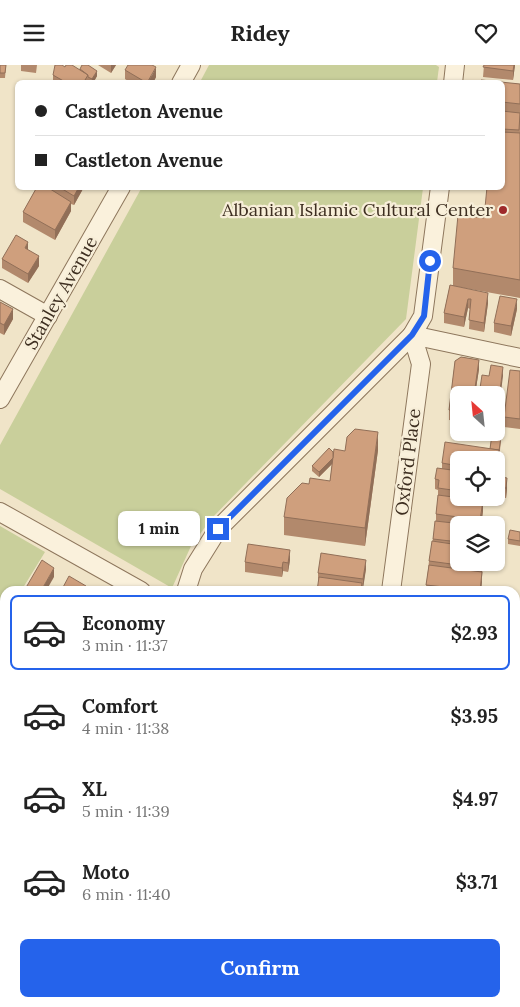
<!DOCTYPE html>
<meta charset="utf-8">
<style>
body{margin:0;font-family:Lora,serif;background:#f2f2f2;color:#222;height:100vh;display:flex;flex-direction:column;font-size:19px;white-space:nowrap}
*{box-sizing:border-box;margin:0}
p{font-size:16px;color:#767676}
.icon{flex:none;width:28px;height:28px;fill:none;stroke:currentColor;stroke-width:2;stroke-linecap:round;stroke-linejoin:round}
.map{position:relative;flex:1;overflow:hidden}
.panel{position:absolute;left:0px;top:521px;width:520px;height:421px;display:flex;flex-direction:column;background:#fff;border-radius:15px 15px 0 0;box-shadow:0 1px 4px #0004}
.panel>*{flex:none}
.top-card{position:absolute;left:15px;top:15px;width:490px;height:110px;border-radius:8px;box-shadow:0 1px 4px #0004;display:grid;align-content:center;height:110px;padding:0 20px;background:#fff}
.needle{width:32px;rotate:333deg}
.tools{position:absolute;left:450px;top:321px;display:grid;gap:10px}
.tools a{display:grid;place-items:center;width:55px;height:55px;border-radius:8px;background:#fff;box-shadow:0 1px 4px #0004;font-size:25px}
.end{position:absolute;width:22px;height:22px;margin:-11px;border:6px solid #2563eb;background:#fff;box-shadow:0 0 0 2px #fff}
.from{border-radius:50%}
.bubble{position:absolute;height:35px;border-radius:8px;background:#fff;box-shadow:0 1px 4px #0004;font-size:16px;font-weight:700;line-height:35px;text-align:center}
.top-card b{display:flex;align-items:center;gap:18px;height:48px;font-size:19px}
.top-card b+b{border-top:1px solid #e0e0e0}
.top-card i{width:12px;height:12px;background:#222}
ul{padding:9px 0 0;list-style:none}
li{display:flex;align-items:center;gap:15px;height:75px;margin:0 10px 8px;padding:0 10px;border:2px solid transparent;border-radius:8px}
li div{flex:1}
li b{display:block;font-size:19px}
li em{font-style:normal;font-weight:700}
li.current{border-color:#2563eb}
li>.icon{width:45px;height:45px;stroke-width:1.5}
.cta{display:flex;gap:10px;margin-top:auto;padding:10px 20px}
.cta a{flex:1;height:58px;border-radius:8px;background:#2563eb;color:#fff;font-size:20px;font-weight:700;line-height:58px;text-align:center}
header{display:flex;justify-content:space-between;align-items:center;height:65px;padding:0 20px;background:#fff;font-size:22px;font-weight:700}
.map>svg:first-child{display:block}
.green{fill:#c9cf9b}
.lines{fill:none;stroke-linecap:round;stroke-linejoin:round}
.minor-casing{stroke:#8d765c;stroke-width:20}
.minor{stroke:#faf1dc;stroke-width:18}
.wall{fill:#b2896c;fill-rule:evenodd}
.shaded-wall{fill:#916f58}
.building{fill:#cf9f7d;stroke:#916f58}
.route{stroke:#2563eb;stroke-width:6}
.poi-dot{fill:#9e2a2b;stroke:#f7eed8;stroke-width:2}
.labels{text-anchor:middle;stroke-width:4.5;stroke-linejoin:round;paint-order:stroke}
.poi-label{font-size:18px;fill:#3d2e20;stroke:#f7eed8;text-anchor:end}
.street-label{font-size:18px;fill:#3d2e20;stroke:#f7eed8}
</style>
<header><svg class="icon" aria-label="menu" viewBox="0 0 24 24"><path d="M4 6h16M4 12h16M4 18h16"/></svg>Ridey<svg class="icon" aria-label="heart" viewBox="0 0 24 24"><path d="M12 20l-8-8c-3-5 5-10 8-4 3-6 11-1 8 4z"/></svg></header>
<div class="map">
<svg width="520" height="942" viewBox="0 0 520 942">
<rect width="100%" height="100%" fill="#f0e4c8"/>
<g class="green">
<polygon points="209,0 436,0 439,2 437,17 200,17"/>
<polygon points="142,122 423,123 406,254 212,453 191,481 172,523 0,424 0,380"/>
<polygon points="0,461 45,487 21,526 5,526 5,554 0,562"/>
<polygon points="0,571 5,575 5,631 0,637"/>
</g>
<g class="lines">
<defs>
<g id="minor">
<polyline points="181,18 191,0"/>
<polyline points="453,18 455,0"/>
<polyline points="0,224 48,251"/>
<polyline points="412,270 520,293"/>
<polyline points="0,334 121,122"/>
<polyline points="0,447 141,526"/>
<polyline points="186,526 193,504 218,464 412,270 423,251 440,122"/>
<polyline points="391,526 421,299 412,270"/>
<polyline points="0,843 5,835"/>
<polyline points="337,942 338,938"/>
</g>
</defs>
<use href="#minor" class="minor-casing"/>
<use href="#minor" class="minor"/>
</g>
<g class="wall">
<polygon points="0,0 6,0 5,13 0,13"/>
<polygon points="21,0 37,0 36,8 21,6"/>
<polygon points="98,0 116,0 111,8"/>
<polygon points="484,0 515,0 513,15 483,12"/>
<polygon points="80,4 97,11 93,18 53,18 53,10"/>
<polygon points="125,5 156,12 153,18 131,18 125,14"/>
<polygon points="502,18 520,19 520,233 453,221 453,203 502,122"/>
<polygon points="37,122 84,122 74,140 71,139 71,146 55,175 23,157 23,147"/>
<polygon points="28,185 39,201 28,218 2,203 2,194"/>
<polygon points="450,220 488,238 484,267 469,264 470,244 468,243 464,262 444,258 444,248"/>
<polygon points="0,237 13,254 4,270 0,268"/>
<polygon points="517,244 511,271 494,267 494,258"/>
<polygon points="461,292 479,295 479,304 475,330 459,330 459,356 449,355 449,345 455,296"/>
<polygon points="520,306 520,364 504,362 504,352"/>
<path d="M475 368H496V370L501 376 497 412 507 423 506 433H502L500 441 483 439V446L481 460H459V498H483L481 526H424L426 523 429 496 436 456V449L438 433V425L435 424V414L442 403V398L490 384 492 370ZM459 395H496V432H459Z"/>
<polygon points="378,385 365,481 284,470 284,452 309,419 330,416 332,399 319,412 312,406 312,401 333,387 345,386"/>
<polygon points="520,467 520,481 508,479 508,474"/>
<polygon points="290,495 288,507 283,506 282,512 245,507 245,497"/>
<polygon points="366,504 362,526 318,517 318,508"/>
<polygon points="515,588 520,589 520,644 515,644"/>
<polygon points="515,644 520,645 520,824 516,824 515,834"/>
<polygon points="5,729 5,782 3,764 0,762 0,730"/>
<polygon points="248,938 302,938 301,942 248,942"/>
<polygon points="443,938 443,942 365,942"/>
</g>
<g class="shaded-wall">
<polygon points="111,0 116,0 111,8"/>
<polygon points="514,0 515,0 513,15 513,6"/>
<polygon points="156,2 156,12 153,18 148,18"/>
<polygon points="97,6 97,11 93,18 92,18 92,14"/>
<polygon points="79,122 84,122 74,140 74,131"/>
<polygon points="71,137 71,146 55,175 55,165"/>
<polygon points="28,177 28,186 25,183"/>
<polygon points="39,191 39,201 28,218 28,209"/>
<polygon points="488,228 488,238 484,267 484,258"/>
<polygon points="468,234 468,243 464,262 464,252"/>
<polygon points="517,234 517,244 511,271 511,261"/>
<polygon points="13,244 13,254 4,270 4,260"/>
<polygon points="479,295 479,304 475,330 474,330"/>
<polygon points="503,302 503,311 496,367 496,357"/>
<polygon points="378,367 378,385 365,481 365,463"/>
<polygon points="499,385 499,395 496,416 496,406"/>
<polygon points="336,390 336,395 319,412 319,407"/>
<polygon points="507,413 507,423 506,433 506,423"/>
<polygon points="502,423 502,433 500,441 500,431"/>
<polygon points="483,436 483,446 481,460 480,460"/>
<polygon points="290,485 290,495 288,507 288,498"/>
<polygon points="366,495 366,504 363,524 363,514"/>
<polygon points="283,497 283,506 282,512 282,503"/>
<polygon points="482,498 483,498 481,513 481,503"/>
<polygon points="54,503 54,512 46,526 41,526"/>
<polygon points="482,507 482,517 481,526 480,526"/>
<polygon points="5,772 5,782 0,788 0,778"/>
</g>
<g class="building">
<polygon points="0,0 6,0 5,8 0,8"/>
<polygon points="55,0 62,0 65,2 66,0 72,0 88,10 85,15 90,18 67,18 53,10"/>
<polygon points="82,0 88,0 97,6 92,14 88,12 88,10 80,4"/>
<polygon points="128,0 152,0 156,2 147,18 125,5"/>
<polygon points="484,0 514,0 513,6 483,2"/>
<polygon points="481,15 520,19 520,39 502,37 502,18 481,18"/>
<polygon points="502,46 520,48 519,65 502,64"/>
<polygon points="502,67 520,68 520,215 453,203 458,150 484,153 487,122 502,122"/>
<polygon points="37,122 47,122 71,137 55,165 23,147"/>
<polygon points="59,122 79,122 74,131"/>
<polygon points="16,170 28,177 25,183 39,191 28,209 2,194"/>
<polygon points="450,220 488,228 484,258 469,255 471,234 468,234 464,252 444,248"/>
<polygon points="500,231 517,234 511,261 494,258"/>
<polygon points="0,237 13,244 4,260 0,258"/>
<polygon points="461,292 479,295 474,330 459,330 459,346 449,345 455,296"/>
<polygon points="491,300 503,302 496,357 496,330 479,330 482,310 489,311"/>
<polygon points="510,305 520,306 520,354 504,352"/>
<polygon points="355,364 378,367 365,463 284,452 287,433 302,418 309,419 310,413 330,416 334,384 345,386 347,372"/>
<polygon points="492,369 501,371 499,386 499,385 490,384"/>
<polygon points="445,377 499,385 496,406 496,395 459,395 459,401 442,398"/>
<polygon points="329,383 333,387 333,393 319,407 312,401"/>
<polygon points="437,403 459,406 459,426 438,423 439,415 435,414"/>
<polygon points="496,411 507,413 506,423 502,423 500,431 496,431"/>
<polygon points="438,430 483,436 480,455 436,449"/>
<polygon points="435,456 472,460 459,460 459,477 433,474"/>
<polygon points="510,465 520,467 520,476 508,474"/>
<polygon points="432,476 459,480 459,498 482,498 481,503 429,496"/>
<polygon points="248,479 290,485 288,498 283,497 282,503 245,497"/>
<polygon points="321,488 366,495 363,514 318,508"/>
<polygon points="42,495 54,503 41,526 24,526"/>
<polygon points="429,500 482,507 480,526 426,520"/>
<polygon points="69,511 86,521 83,526 61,526"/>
<polygon points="319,512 362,518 361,526 317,526"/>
<polygon points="425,523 450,526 424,526"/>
<polygon points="520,539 520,556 518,556"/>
<polygon points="515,588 520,589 520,639 515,639"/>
<polygon points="515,644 520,645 520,733 515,733"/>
<polygon points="3,727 5,729 5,757 0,752 0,730"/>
<polygon points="515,733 520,733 520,807 515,806"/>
<polygon points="0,762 5,766 5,772 0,778"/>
<rect x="37" y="938" width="29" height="4"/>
<polygon points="248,938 301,938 300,942 274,942 248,939"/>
<polygon points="366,938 443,938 443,939 439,938 439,942 365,942"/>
<rect x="488" y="938" width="16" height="4"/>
</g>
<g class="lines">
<polyline class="route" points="218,464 412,270 424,251 430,196"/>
</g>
<circle class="poi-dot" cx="503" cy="145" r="5"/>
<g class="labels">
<g class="poi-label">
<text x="493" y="151">Albanian Islamic Cultural Center</text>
</g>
<g class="street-label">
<text transform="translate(61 228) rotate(-60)" y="6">Stanley Avenue</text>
<text transform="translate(408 397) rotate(-83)" y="6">Oxford Place</text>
</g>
</g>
</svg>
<div class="tools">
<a><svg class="needle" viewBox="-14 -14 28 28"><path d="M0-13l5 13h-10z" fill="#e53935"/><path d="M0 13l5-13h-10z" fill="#767676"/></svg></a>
<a><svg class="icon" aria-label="locate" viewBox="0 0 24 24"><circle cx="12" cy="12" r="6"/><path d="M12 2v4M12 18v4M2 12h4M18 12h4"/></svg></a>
<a><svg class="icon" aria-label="layers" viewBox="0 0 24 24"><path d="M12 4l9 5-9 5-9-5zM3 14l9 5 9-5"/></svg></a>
</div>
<i class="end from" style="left:430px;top:196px"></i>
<i class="end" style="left:218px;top:464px"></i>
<div class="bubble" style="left:118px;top:446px;width:82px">1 min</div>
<div class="top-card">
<b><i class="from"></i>Castleton Avenue</b>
<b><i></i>Castleton Avenue</b>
</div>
<section class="panel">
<ul>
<li class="current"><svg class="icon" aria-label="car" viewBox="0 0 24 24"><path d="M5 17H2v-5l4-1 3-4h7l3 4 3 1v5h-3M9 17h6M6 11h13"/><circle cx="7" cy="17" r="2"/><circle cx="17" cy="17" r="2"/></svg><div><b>Economy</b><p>3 min · 11:37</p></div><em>$2.93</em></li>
<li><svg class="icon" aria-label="car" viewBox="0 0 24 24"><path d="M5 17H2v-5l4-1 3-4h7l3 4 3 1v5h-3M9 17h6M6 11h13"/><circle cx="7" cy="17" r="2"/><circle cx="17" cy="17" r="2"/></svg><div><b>Comfort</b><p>4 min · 11:38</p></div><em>$3.95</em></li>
<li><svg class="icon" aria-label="car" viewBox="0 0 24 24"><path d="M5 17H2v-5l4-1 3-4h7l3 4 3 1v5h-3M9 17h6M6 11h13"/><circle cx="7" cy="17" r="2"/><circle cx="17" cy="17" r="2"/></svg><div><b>XL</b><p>5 min · 11:39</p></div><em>$4.97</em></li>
<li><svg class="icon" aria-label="car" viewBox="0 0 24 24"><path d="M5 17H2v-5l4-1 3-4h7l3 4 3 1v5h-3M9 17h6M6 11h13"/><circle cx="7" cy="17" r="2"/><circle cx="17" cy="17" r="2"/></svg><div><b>Moto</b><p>6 min · 11:40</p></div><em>$3.71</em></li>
</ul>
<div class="cta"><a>Confirm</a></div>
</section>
</div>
